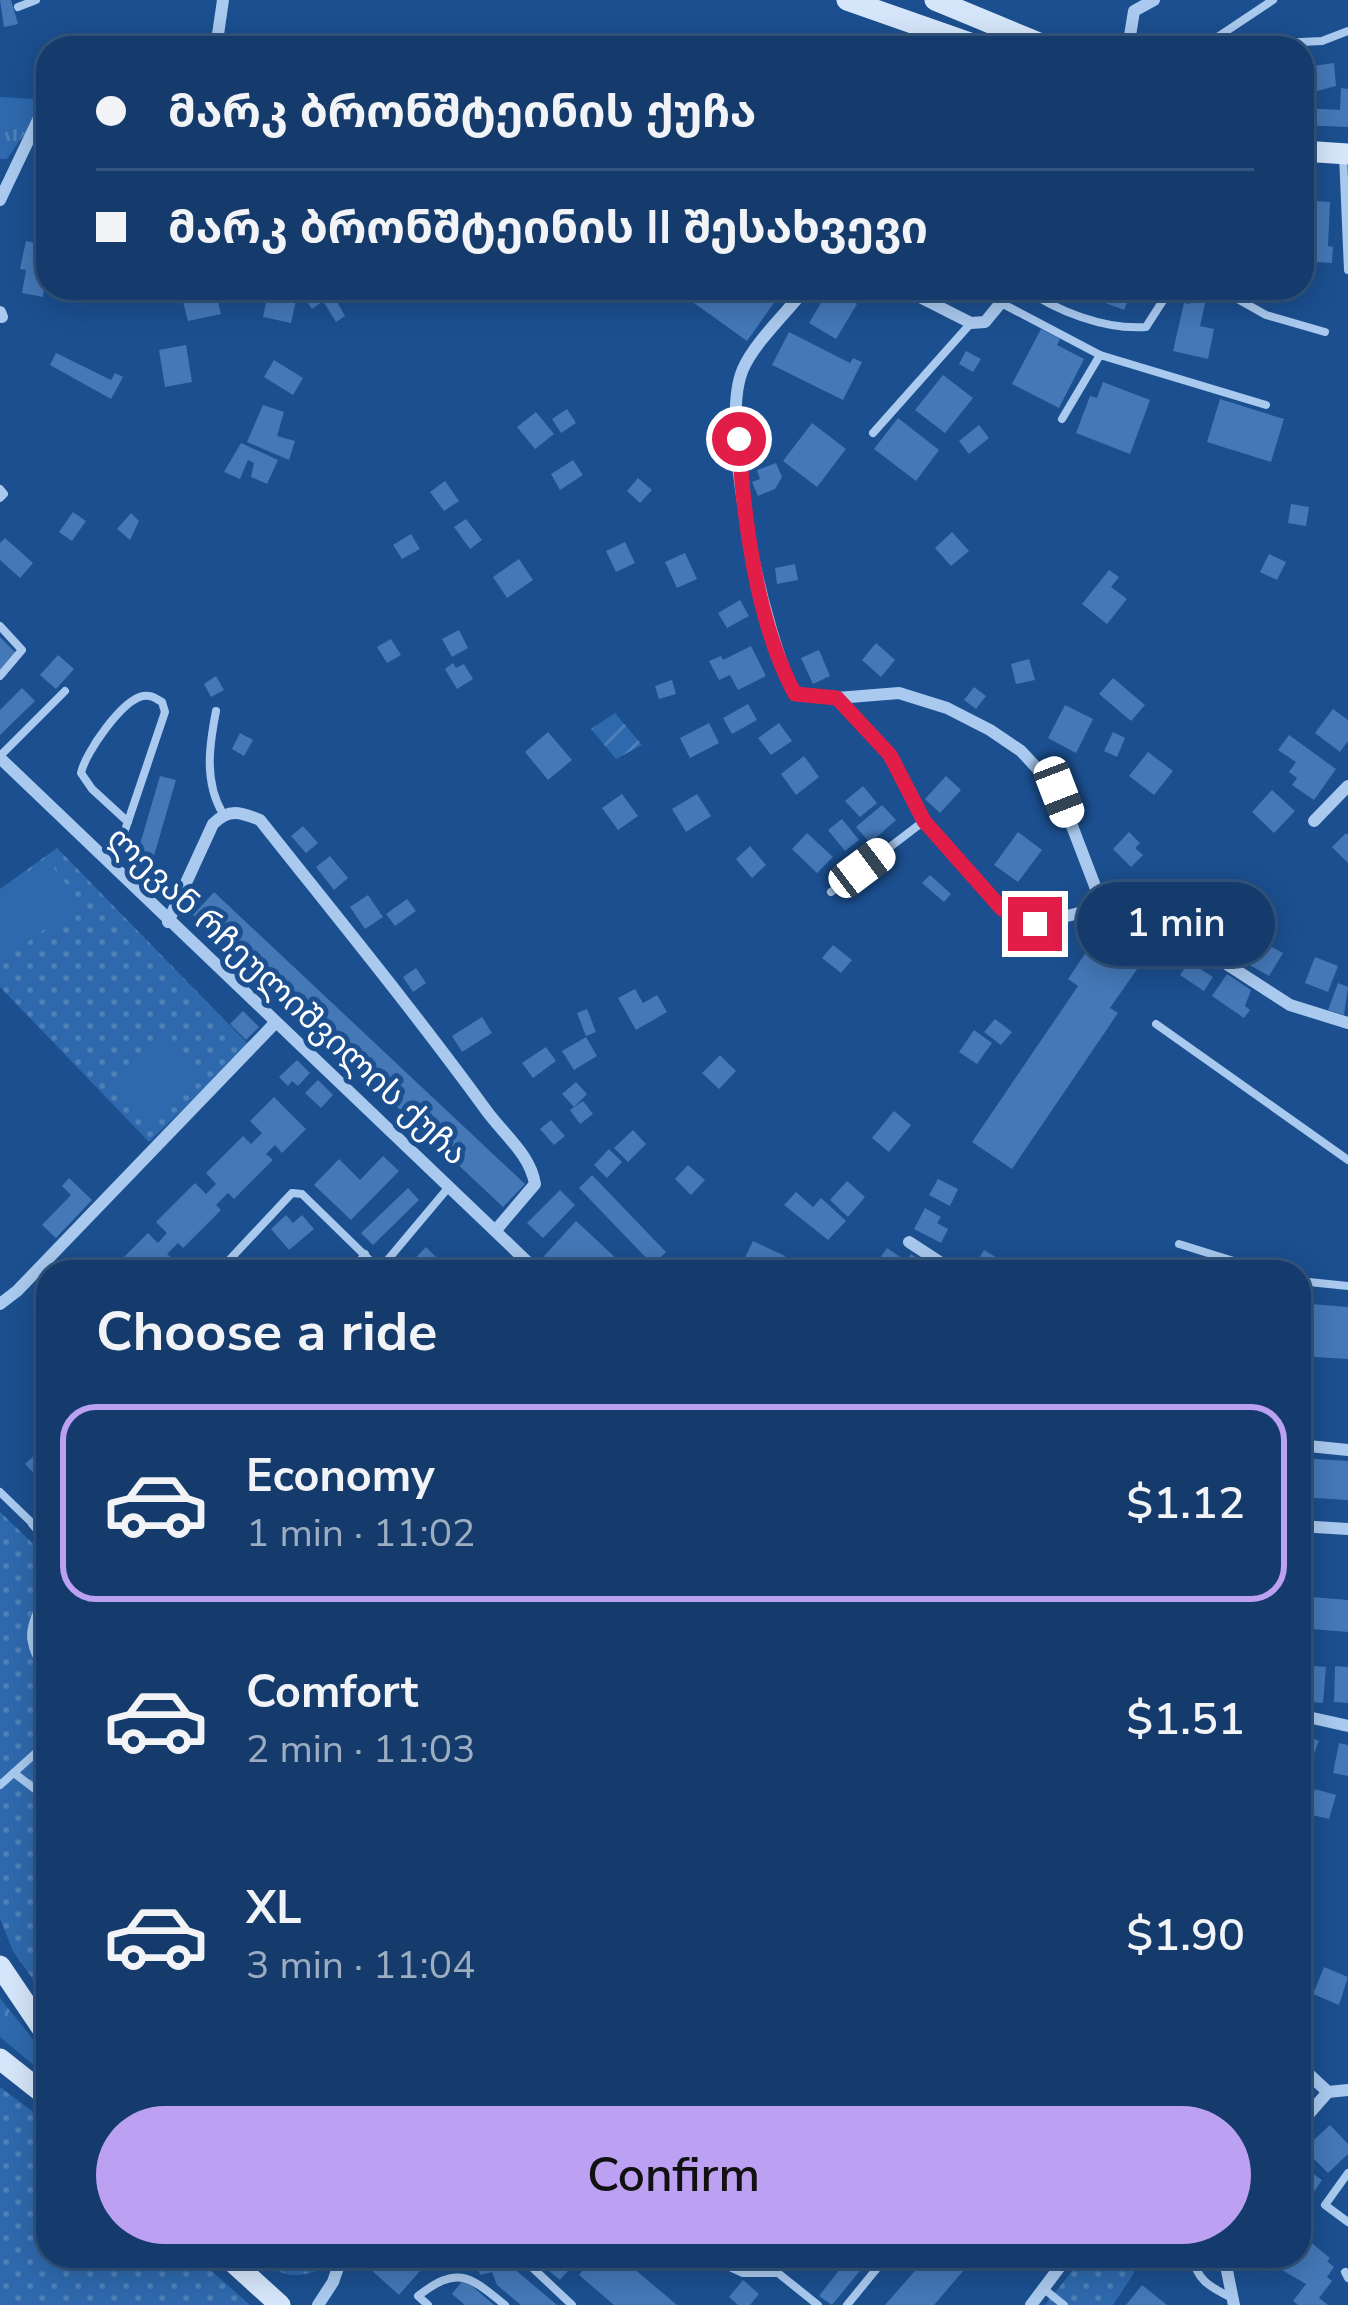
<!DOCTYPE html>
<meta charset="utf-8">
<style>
body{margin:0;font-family:"Nunito Sans","Noto Sans Georgian",sans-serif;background:#214673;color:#f1f3f6;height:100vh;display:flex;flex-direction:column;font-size:45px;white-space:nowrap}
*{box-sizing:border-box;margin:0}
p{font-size:39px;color:#9dadc1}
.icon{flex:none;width:66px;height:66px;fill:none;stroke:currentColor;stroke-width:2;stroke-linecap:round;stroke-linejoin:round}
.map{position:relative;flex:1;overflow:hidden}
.panel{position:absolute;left:36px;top:1260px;width:1275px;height:1008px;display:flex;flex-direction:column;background:#143b6b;border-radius:36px;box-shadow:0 6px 30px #0003,0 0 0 3px #33557e}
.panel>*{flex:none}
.guide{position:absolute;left:36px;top:36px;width:1278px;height:264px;border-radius:36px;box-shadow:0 6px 30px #0003,0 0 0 3px #33557e;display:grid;align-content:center;height:264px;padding:0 60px;background:#143b6b}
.end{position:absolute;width:54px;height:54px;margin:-27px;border:15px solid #e11d48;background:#fff;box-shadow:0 0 0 6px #fff}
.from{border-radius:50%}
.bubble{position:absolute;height:84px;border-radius:42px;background:#143b6b;box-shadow:0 6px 30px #0003,0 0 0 3px #33557e;font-size:39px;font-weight:600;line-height:84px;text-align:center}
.car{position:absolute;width:36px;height:72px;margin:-36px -18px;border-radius:15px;box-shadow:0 0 9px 3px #0007;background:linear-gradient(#fff 24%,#345 0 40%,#fff 0 76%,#345 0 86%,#fff 0)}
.guide b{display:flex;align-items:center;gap:42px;height:114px;font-size:45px}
.guide b+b{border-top:3px solid #33557e}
.guide i{width:30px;height:30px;background:#f1f3f6}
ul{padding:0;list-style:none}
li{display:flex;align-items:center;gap:36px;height:198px;margin:0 24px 18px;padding:0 36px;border:6px solid transparent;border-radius:36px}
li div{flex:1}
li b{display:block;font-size:45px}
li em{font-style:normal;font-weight:600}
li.active{border-color:#bca0f2}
li>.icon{width:108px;height:108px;stroke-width:1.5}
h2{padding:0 60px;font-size:54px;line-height:144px}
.primary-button{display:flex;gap:24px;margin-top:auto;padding:24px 60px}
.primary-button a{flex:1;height:138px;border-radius:72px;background:#bca0f2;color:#111;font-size:48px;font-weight:600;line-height:138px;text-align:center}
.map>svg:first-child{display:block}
.grass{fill:url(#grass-tufts)}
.forest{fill:url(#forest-crowns)}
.park{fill:url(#park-dots)}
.garden{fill:url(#garden-furrows)}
.pitch{fill:#2e69ad}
.building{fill:#4478b7}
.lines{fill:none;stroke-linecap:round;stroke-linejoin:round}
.lane{stroke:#a9c9ee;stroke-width:8}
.street{stroke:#a9c9ee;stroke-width:12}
.secondary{stroke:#d6e6fa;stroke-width:21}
.route{stroke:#e11d48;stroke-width:15}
.labels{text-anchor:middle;stroke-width:10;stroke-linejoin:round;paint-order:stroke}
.street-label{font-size:33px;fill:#fff;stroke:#1b4f8f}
</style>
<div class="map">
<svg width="1348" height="2305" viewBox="0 0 1348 2305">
<defs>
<pattern id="grass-tufts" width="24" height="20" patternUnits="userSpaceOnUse" patternTransform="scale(3)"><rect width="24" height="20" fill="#2e69ad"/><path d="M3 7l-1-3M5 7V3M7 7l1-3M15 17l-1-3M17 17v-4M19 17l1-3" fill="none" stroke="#4d80b9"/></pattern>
<pattern id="forest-crowns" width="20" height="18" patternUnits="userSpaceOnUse" patternTransform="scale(3)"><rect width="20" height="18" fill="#2e69ad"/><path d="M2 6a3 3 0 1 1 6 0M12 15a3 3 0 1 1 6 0" fill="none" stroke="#4d80b9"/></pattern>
<pattern id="park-dots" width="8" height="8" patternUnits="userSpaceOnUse" patternTransform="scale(3)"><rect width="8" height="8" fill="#2e69ad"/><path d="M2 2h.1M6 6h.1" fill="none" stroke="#4d80b9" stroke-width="1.8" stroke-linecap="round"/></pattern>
<pattern id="garden-furrows" width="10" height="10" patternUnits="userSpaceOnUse" patternTransform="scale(3)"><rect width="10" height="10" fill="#2e69ad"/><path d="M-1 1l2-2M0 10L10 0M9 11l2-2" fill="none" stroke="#4d80b9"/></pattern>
</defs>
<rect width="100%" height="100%" fill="#1b4f8f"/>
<polygon class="grass" points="0,97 48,100 7,159 0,159"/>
<path class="forest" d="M0 1998C17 2021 47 2049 48 2077L0 2037Z"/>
<g class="park">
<polygon points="57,848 249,1045 149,1142 0,987 0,889"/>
<polygon points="0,1512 48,1558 48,2001 13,1951 0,1919"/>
<polygon points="0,2087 48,2123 48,2256 195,2256 250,2305 0,2305"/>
<path d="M258 2256H328L326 2267C296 2280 281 2278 258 2256Z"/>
<polygon points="1084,2256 1131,2256 1134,2273 1113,2305 1045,2305"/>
</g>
<polygon class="garden" points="615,713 642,745 616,759 591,729"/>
<g class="pitch">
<polygon points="46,858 80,902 3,961 0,893"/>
<polygon points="171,1038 201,1070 146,1122 115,1090"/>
</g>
<g class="building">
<polygon points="0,0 11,0 18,24 4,27"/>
<polygon points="91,37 91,41 122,38 123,48 81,48 80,38"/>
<polygon points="1334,63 1336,86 1317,91 1313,66"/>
<polygon points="1341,88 1348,89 1348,127 1302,125 1302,108 1340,110"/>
<polygon points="1302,200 1330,202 1328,246 1333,247 1332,263 1302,261"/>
<polygon points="26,241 48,246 43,297 22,293 26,270 20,269"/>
<polygon points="269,288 298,291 291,323 263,317"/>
<polygon points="314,288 321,288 328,298 333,295 345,316 336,322 323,301 312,309 303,296"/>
<polygon points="673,288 758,288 776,300 747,341"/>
<polygon points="830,288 857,304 836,339 809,323"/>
<polygon points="1065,288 1133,288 1124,310"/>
<polygon points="215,290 221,314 188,321 182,298"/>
<polygon points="1192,296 1206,299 1200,326 1214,329 1208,359 1173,351 1184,303 1190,304"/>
<polygon points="1041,329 1060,339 1057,345 1084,359 1059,408 1012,384"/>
<polygon points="789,332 850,363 853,358 862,362 843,400 772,365"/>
<polygon points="186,345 192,382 165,387 159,350"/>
<polygon points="966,351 981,359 973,372 959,364"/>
<polygon points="56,353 111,380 115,373 123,377 111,399 50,365"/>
<polygon points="274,360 303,378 293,395 264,377"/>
<polygon points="943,375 973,398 945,433 915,410"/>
<polygon points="1103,382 1150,400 1130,454 1076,433 1090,396 1097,398"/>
<polygon points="1220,399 1284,419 1271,462 1207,442"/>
<polygon points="263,405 284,412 277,436 295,441 289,460 247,442"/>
<polygon points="567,409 576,423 561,433 552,419"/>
<polygon points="536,412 554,434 535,449 517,427"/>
<polygon points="898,418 939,450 916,481 874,449"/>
<polygon points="812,423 846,449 817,487 783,461"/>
<polygon points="979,425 989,438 969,454 959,441"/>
<polygon points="241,443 278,460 267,484 251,477 254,463 248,460 240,479 224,472"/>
<polygon points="573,460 583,475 560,490 551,474"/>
<polygon points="776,463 782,477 775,489 758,496 752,482 760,479 757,470"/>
<polygon points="638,478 652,490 640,503 627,491"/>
<polygon points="445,481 459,501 444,511 430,492"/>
<polygon points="1291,504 1309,507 1306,526 1288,523"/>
<polygon points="73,512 86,521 72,541 59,532"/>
<polygon points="131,513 139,521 130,540 117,529"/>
<polygon points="466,519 482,540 470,549 454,527"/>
<polygon points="952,532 969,551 951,566 935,548"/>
<polygon points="411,534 420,549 402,559 393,545"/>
<polygon points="5,538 33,563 20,578 0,560 0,543"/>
<polygon points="625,542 635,563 616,572 606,551"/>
<polygon points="685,553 697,579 677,588 665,562"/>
<polygon points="1269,554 1286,562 1277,580 1260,572"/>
<polygon points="519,559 533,580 507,598 493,577"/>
<polygon points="795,564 798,580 777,584 775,568"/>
<polygon points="1109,570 1119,577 1111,587 1127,599 1107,624 1082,604"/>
<polygon points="740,600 749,616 727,628 718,613"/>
<polygon points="459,630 468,648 452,657 442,639"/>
<polygon points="0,637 16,653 0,670"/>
<polygon points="391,639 401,655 387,663 377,647"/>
<polygon points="876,643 895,660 881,677 862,660"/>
<polygon points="751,646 766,676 738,690 730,675 719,680 709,661 721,656 723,660"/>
<polygon points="819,650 830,676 813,684 801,658"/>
<polygon points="58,655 74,669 56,689 40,675"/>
<polygon points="1029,659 1035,680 1016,684 1011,664"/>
<polygon points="453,663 456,668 464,664 473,679 457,689 445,669"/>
<polygon points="216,676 224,690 211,697 204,684"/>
<polygon points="1113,678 1145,705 1131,721 1099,694"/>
<polygon points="672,680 676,694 659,699 655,686"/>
<polygon points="974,687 986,696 976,709 964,700"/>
<polygon points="22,688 35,701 0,735 0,710"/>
<polygon points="748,704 757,720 732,734 723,718"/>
<polygon points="1065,705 1093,719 1076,753 1048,738"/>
<polygon points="1333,709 1348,720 1348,741 1340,752 1315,733"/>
<polygon points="709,723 719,743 690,758 680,738"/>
<polygon points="779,723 792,741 771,755 758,738"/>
<polygon points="548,732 572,760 548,780 525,752"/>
<polygon points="1113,732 1125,738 1117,757 1104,751"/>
<polygon points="240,733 253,740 244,756 232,749"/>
<polygon points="1289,735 1336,769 1314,800 1292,785 1297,778 1289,772 1296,762 1278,750"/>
<polygon points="1148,752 1173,771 1154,795 1129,776"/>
<polygon points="804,756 819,777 796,795 781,774"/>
<polygon points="160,776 176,780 154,856 138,851"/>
<polygon points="946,776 961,790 940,813 925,799"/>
<polygon points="863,786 877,803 860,817 845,801"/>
<polygon points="1272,790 1295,811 1274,833 1252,812"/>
<polygon points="622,794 638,816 618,830 602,808"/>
<polygon points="697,794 711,816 686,832 672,809"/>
<polygon points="882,805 896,820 870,843 856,827"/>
<polygon points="842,819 859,840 845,851 828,830"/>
<polygon points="303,826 318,843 306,853 291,836"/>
<polygon points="1018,832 1042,850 1018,882 994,865"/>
<polygon points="1129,832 1140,843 1135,848 1143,855 1131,867 1113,849"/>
<polygon points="807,833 833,857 817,873 792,849"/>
<polygon points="1346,833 1348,835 1348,863 1332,847"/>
<polygon points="750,846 766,865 752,878 736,859"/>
<polygon points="330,856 348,878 334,890 316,867"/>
<polygon points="152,863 167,874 154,891 139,880"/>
<polygon points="930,875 951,894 944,902 922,883"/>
<polygon points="214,892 525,1184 503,1207 193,915"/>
<polygon points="1015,892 1043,900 1041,908 1013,900"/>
<polygon points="368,895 383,917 365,929 350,907"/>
<polygon points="407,899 416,911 395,926 386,914"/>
<polygon points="1099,933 1142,962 1110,1008 1118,1013 1012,1169 972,1142 1078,986 1068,979"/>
<polygon points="1259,940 1283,953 1269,976 1246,963"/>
<polygon points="833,945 852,960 841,973 822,958"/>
<polygon points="1315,957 1338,966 1328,992 1305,983"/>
<polygon points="1189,962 1213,977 1204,991 1180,975"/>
<polygon points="416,968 426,983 413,992 403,977"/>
<polygon points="1227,974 1251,990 1245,1006 1250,1010 1244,1018 1212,996"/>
<polygon points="1338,983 1348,987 1344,1015 1328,1010"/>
<polygon points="635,989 643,1003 657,995 667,1012 636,1030 618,998"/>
<polygon points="587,1009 596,1032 586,1036 577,1013"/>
<polygon points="243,1011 259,1027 246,1040 230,1024"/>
<polygon points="482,1017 492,1033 462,1052 452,1036"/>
<polygon points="995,1019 1012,1032 1001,1045 984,1032"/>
<polygon points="974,1030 992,1043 977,1064 959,1052"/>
<polygon points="586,1037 597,1056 574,1070 562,1051"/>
<polygon points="546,1047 556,1061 533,1078 522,1063"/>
<polygon points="720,1055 736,1071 719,1089 702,1073"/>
<polygon points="297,1060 310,1073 298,1086 292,1081 288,1086 279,1077"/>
<polygon points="318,1080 333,1095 321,1108 305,1093"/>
<polygon points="576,1082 587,1094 574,1107 562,1094"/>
<polygon points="274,1097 306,1129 282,1153 275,1145 266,1154 273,1160 234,1199 228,1193 216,1205 221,1210 183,1248 178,1243 167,1254 174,1260 163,1272 109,1272 148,1233 158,1243 167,1233 156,1222 195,1183 206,1194 216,1184 206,1173 243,1136 251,1144 262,1133 250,1121"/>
<polygon points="583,1101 593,1114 580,1124 570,1110"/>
<polygon points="894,1111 911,1125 889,1152 872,1138"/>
<polygon points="551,1120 565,1136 554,1145 540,1129"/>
<polygon points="633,1130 646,1144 628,1162 614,1148"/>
<polygon points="609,1149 622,1162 607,1178 594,1165"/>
<polygon points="383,1156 399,1171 351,1220 314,1185 339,1159 360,1180"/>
<polygon points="688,1165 705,1180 691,1195 675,1179"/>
<polygon points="592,1175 666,1252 653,1265 579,1188"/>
<polygon points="69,1178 92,1200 56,1238 42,1225 71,1195 62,1186"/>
<polygon points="938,1179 958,1189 950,1206 929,1195"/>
<polygon points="847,1181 865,1197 848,1217 830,1200"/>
<polygon points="408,1188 419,1200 373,1245 361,1233"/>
<polygon points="560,1190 575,1205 543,1238 527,1223"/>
<polygon points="796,1192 813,1207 821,1198 846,1221 828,1240 784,1205"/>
<polygon points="925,1208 941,1217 937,1223 948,1229 941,1243 914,1229"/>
<polygon points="286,1215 293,1223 302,1215 314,1229 289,1250 271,1229"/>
<polygon points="576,1221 631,1272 562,1272 544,1256"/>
<polygon points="753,1241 785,1256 778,1272 759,1272 742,1264"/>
<polygon points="426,1247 451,1272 402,1272"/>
<polygon points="887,1248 906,1261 911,1254 930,1267 926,1272 891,1272 877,1262"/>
<polygon points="984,1250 1012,1267 1010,1272 996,1272 977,1261"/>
<polygon points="1299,1303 1348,1307 1348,1359 1299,1356"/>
<polygon points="48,1442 48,1487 25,1464"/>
<polygon points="1299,1458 1348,1461 1348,1500 1299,1497"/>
<polygon points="1299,1596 1348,1600 1348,1632 1299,1628"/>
<polygon points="1299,1658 1304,1658 1303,1665 1326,1667 1323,1703 1300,1701"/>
<polygon points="1335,1666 1348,1667 1348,1703 1334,1702"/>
<polygon points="1299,1720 1304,1722 1299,1733 1319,1741 1313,1756 1299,1750"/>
<polygon points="1339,1743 1348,1745 1348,1776 1333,1773"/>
<polygon points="1315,1789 1336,1795 1329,1819 1308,1814"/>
<polygon points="1324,1967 1348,1977 1339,2005 1313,1994"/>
<polygon points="1330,2125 1348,2144 1348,2154 1328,2173 1304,2149"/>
<polygon points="1299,2164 1322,2180 1311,2196 1299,2188"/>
<polygon points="1308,2240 1330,2258 1327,2261 1334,2267 1327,2277 1332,2281 1319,2298 1328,2305 1298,2305 1293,2301 1306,2284 1282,2270 1286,2266 1280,2262 1284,2256 1299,2256 1299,2241 1304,2245"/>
<polygon points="380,2256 433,2256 399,2295 369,2268"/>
<polygon points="475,2256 508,2256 512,2267 557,2305 521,2305 497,2285 492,2272 480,2275"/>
<polygon points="531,2256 577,2256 579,2258 560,2280"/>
<polygon points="595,2256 619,2256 677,2305 614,2305 579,2275"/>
<polygon points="850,2256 872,2256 832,2305 819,2296"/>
<polygon points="928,2256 976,2256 934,2305 885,2305"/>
<polygon points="464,2279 494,2305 465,2305 452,2294"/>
<polygon points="743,2280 759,2294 750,2305 738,2305 729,2297"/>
<polygon points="1142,2285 1167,2305 1126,2305"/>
</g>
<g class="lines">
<g class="lane">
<polyline points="18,7 36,0"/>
<polyline points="1204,46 1273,0"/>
<polyline points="1170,48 1322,41 1348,31"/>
<polyline points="1343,155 1348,270"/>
<path d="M1024 288C1056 311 1105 330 1146 327L1171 288"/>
<polyline points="1218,288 1266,315 1325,332"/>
<polyline points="1003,304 1100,355 1266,405"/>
<polyline points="1062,419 1100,355"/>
<polyline points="873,433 971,323"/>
<polyline points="0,489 4,494 0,498"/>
<polyline points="0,626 22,650 0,676"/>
<path d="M216 711C209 747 204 782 223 814"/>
<polyline points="0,756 65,691"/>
<path d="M106 861 120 845 165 712 162 702C155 698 152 695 143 696 122 700 85 753 81 773L92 789 128 822"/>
<polyline points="831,892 924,821"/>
<polyline points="1156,1024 1348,1160"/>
<polyline points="1179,1244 1269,1272"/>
<polyline points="380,1269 448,1188"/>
<polyline points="218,1272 292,1193 302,1194 382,1272"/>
<polyline points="352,1272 365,1254"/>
<polyline points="1299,1281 1348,1286"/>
<polyline points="0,1492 31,1522 48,1525"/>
<polyline points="32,1524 48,1543"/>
<path d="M48 1592C27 1629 24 1639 48 1676"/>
<polyline points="14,1773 48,1799"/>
<polyline points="0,1785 48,1742"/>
<polyline points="1348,2173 1325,2205 1348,2222"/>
<polyline points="520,2256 572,2305"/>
<polyline points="706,2256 743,2273 778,2273 818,2305"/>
<polyline points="774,2256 778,2273"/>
<path d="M1194 2256C1194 2279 1212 2288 1230 2297"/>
<polyline points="1345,2272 1348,2278"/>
<polyline points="1044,2289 1064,2305"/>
<path d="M428 2305 418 2296C458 2265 469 2276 505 2305"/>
<polyline points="847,2305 887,2256"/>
</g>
<g class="street">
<polyline points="216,48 223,0"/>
<polyline points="1128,48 1134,11 1154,0"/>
<polyline points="0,200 48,99"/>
<path d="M806 288C788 311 754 343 743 369 717 427 765 638 795 694L837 698 899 693 947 708 990 730 1021 751 1059 792 1103 907"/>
<polyline points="902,288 971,323 985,322 1013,288"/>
<polyline points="0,312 2,317"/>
<polyline points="837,698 890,755 924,821 1002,909 1035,924 1103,907 1160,921 1290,1005 1348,1023"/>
<polyline points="0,758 538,1272"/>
<polyline points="1314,821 1348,786"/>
<path d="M168 922 213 824C229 808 240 812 260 820 336 916 414 1011 486 1110 504 1135 530 1154 535 1184L496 1230"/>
<polyline points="909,1242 955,1272"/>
<polyline points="0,1304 17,1291 275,1023"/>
<polyline points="1299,1445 1348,1450"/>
<polyline points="1299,1526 1348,1529"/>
<polyline points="1299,1715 1348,1726"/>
<polyline points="1299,2065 1328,2092 1348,2090"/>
<polyline points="1299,2125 1328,2092"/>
<polyline points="1224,2256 1234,2305"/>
<polyline points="318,2305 333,2282 342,2256"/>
<polyline points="1031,2305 1068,2256"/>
</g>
<g class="secondary">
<polyline points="847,0 984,48"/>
<polyline points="935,0 1051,48"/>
<polyline points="1302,151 1348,154"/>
<polyline points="0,1966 48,2037"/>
<polyline points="0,2059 48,2097"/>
<polyline points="226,2256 280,2305"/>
</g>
</g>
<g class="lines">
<path class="route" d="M739 439C743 518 757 624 795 694L837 698 890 755 924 821 1002 909 1035 924"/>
</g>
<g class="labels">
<g class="street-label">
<text transform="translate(288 995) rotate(43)" y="12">ლევან რჩეულიშვილის ქუჩა</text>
</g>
</g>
</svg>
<i class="end from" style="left:739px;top:439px"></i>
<i class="end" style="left:1035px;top:924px"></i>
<div class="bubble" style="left:1077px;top:882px;width:198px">1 min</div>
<i class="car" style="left:1059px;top:792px;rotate:159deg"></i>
<i class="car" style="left:862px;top:868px;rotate:53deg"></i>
<div class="guide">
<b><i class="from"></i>მარკ ბრონშტეინის ქუჩა</b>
<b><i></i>მარკ ბრონშტეინის II შესახვევი</b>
</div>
<section class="panel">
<h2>Choose a ride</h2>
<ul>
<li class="active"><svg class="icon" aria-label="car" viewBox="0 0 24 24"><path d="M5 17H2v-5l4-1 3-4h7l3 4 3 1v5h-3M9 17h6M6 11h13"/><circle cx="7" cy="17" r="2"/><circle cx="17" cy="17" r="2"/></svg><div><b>Economy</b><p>1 min · 11:02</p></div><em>$1.12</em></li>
<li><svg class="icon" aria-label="car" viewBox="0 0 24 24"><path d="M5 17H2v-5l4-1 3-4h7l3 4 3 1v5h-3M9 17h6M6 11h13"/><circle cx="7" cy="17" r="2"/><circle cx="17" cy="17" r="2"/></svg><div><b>Comfort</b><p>2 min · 11:03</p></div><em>$1.51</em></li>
<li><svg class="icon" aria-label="car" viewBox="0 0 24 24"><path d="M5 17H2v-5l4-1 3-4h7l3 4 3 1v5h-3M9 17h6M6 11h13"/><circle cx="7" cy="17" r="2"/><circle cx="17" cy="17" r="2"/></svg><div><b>XL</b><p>3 min · 11:04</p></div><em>$1.90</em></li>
</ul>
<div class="primary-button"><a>Confirm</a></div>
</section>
</div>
